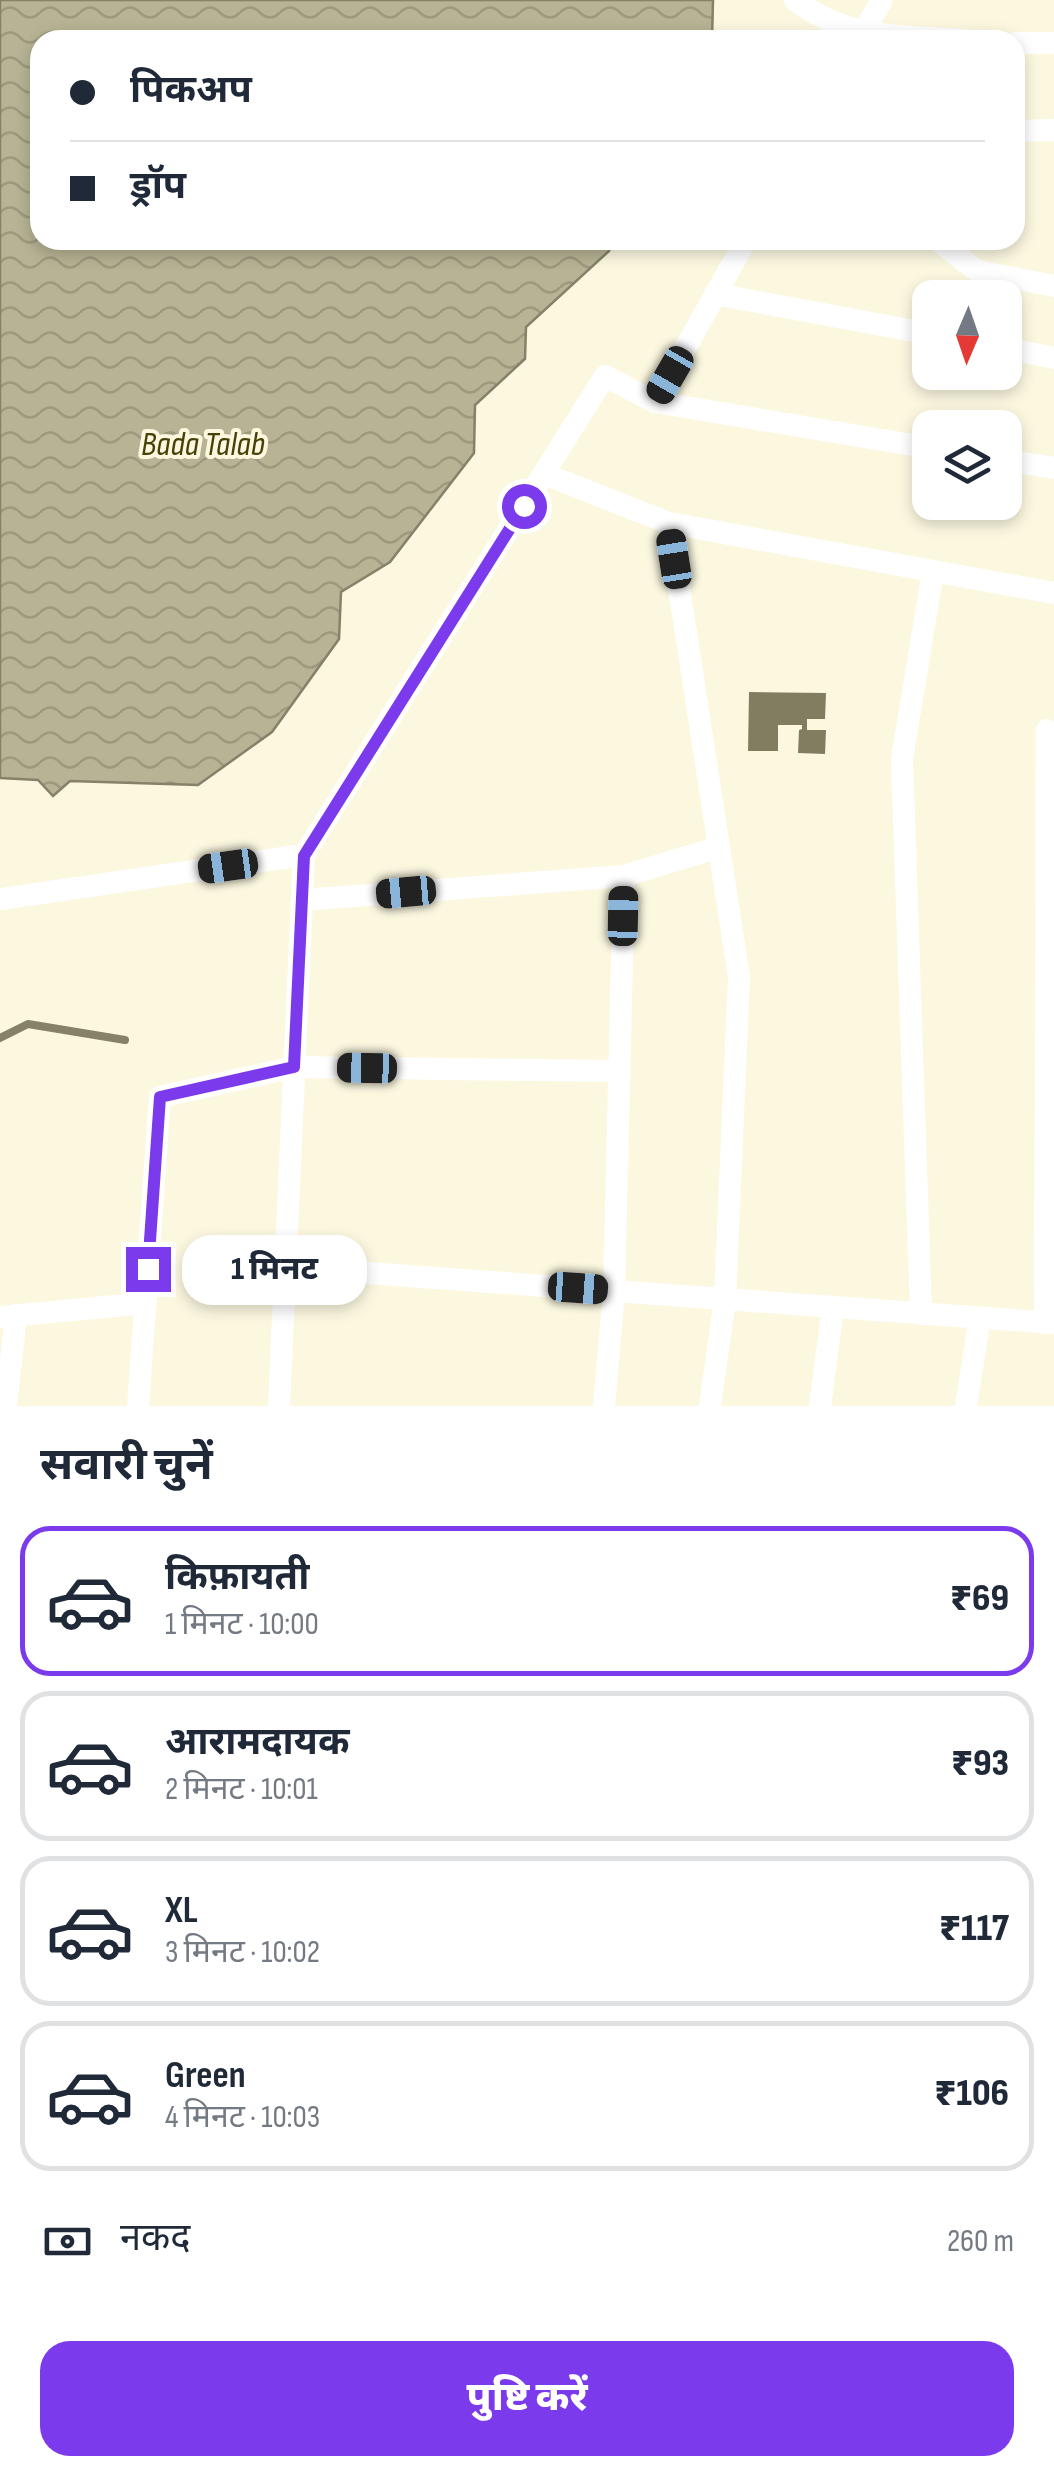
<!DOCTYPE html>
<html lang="hi">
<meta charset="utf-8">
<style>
body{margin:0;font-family:"Sofia Sans Condensed","Noto Sans Devanagari",sans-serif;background:#f2f2f3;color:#1f2937;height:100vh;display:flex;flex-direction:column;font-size:38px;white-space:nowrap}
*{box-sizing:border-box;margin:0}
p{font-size:32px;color:#747a83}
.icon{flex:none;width:55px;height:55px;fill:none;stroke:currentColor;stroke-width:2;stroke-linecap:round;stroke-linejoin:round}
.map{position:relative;height:1406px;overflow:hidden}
.panel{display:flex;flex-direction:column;background:#fff;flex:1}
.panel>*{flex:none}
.hud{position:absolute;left:30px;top:30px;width:995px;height:220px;border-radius:30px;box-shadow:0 5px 15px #0003;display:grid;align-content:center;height:220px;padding:0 40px;background:#fff}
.needle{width:65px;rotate:182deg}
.fabs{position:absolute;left:912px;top:280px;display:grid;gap:20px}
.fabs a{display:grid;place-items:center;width:110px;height:110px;border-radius:20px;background:#fff;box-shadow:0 5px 15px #0003;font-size:50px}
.end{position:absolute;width:45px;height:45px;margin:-22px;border:12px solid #7c3aed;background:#fff;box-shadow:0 0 0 5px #fff}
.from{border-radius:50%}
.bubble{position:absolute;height:70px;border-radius:30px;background:#fff;box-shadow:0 5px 15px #0003;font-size:32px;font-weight:800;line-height:70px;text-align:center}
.car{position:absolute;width:30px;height:60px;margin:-30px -15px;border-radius:12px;box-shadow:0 0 8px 2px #0007;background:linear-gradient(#222 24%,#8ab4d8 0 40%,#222 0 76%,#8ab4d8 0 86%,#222 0)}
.hud b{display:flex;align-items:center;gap:35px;height:95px;font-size:38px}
.hud b+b{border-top:2px solid #e0e1e3}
.hud i{width:25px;height:25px;background:#1f2937}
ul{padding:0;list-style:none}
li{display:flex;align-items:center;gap:30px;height:150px;margin:0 20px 15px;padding:0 20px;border:5px solid #e0e1e3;border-radius:30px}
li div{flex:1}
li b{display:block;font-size:38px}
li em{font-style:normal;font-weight:800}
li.current{border-color:#7c3aed}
li>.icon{width:90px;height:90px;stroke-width:1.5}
h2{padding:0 40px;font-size:45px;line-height:120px}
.pay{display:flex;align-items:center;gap:25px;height:110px;padding:0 40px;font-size:38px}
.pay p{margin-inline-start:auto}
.cta{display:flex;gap:20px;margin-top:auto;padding:20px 40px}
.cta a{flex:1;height:115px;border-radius:30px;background:#7c3aed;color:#fff;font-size:40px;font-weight:800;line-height:115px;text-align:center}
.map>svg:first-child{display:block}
.water{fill:url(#water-waves);stroke:#858269;stroke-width:2.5}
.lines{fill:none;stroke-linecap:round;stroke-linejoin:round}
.stream{stroke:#858269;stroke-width:8}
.building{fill:#817d60}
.minor{stroke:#fff;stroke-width:22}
.route{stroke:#7c3aed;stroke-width:12}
.labels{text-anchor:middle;stroke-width:8;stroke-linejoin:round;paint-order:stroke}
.water-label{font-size:35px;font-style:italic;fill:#484006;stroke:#fcf8e0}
</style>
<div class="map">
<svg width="1054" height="1406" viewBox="0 0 1054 1406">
<defs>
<pattern id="water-waves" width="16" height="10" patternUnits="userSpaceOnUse" patternTransform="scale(2.5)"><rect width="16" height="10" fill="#b7b394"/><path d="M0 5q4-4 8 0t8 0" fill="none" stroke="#9c997e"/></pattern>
</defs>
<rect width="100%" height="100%" fill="#fcf8e0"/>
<polygon class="water" points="0,0 713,0 712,40 40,40 40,240 612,240 609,251 526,327 525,359 475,405 474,453 390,562 341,592 339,639 272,732 198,785 70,781 53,796 38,780 0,778"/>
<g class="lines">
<polyline class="stream" points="0,1038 28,1024 125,1040"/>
</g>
<polygon class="building" points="749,692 826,693 825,719 807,719 807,730 826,730 825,754 798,753 799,730 802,729 802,725 778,725 778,751 748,751"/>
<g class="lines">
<g class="minor">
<path d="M795 0C847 40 902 36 964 40"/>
<polyline points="859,40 882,0"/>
<polyline points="1015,43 1054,43"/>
<polyline points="1015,131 1054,130"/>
<polyline points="937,240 977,271 1054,286"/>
<polyline points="715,294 930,334"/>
<polyline points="1005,348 1054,358"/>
<polyline points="655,402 930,448"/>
<polyline points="1005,460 1054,468"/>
<polyline points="544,474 669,523 1054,593"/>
<polyline points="669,523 739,977 725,1299 710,1406"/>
<polyline points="0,899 304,855"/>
<polyline points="302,900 624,876"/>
<polyline points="285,1267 1054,1323"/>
<polyline points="921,1314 902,759 933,571"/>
<polyline points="0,1317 146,1303"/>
<polyline points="1045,1323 1047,730"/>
<polyline points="6,1406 16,1315"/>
<polyline points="138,1406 160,1097 294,1067 619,1071"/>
<polyline points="279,1406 304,855 605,376 655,402 746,240"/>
<polyline points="604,1406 614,1291 624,876 719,847"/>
<polyline points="820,1406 833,1307"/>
<polyline points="966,1406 980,1318"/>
</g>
</g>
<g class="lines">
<polyline class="route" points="148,1269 160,1097 294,1067 304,856 524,506"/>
</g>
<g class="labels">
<g class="water-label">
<text x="203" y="455">Bada Talab</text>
</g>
</g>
</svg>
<div class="fabs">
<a><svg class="needle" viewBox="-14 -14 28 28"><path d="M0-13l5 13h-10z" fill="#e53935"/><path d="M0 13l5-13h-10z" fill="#747a83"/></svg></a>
<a><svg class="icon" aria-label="layers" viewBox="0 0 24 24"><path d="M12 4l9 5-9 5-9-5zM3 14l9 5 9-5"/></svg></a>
</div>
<i class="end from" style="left:524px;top:506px"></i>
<i class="end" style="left:148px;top:1269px"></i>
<div class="bubble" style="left:182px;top:1235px;width:185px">1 मिनट</div>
<i class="car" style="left:670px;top:375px;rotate:210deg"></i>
<i class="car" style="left:674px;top:559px;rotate:351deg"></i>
<i class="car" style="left:228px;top:866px;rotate:262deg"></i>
<i class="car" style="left:406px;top:892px;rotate:265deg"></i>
<i class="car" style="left:623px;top:916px;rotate:1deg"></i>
<i class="car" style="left:367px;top:1068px;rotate:271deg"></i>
<i class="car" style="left:578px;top:1288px;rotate:94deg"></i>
<div class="hud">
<b><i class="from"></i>पिकअप</b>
<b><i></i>ड्रॉप</b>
</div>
</div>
<section class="panel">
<h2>सवारी चुनें</h2>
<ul>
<li class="current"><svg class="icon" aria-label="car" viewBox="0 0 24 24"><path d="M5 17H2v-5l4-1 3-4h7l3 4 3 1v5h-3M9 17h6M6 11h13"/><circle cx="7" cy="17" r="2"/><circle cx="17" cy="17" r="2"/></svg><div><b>किफ़ायती</b><p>1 मिनट · 10:00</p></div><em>₹69</em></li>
<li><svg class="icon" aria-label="car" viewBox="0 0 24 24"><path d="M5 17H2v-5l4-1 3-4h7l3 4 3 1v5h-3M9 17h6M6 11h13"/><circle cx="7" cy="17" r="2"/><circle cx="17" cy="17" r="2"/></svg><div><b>आरामदायक</b><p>2 मिनट · 10:01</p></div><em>₹93</em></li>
<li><svg class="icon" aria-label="car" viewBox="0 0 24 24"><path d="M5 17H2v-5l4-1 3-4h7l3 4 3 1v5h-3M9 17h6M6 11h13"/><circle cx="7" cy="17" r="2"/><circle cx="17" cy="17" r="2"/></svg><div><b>XL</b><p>3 मिनट · 10:02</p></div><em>₹117</em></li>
<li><svg class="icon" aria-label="car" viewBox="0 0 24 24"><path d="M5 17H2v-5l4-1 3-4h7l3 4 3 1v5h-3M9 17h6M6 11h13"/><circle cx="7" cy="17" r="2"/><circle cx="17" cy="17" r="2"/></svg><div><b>Green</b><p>4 मिनट · 10:03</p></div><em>₹106</em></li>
</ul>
<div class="pay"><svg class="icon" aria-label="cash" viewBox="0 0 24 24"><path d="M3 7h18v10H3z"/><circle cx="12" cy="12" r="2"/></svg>नकद<p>260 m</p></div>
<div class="cta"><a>पुष्टि करें</a></div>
</section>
